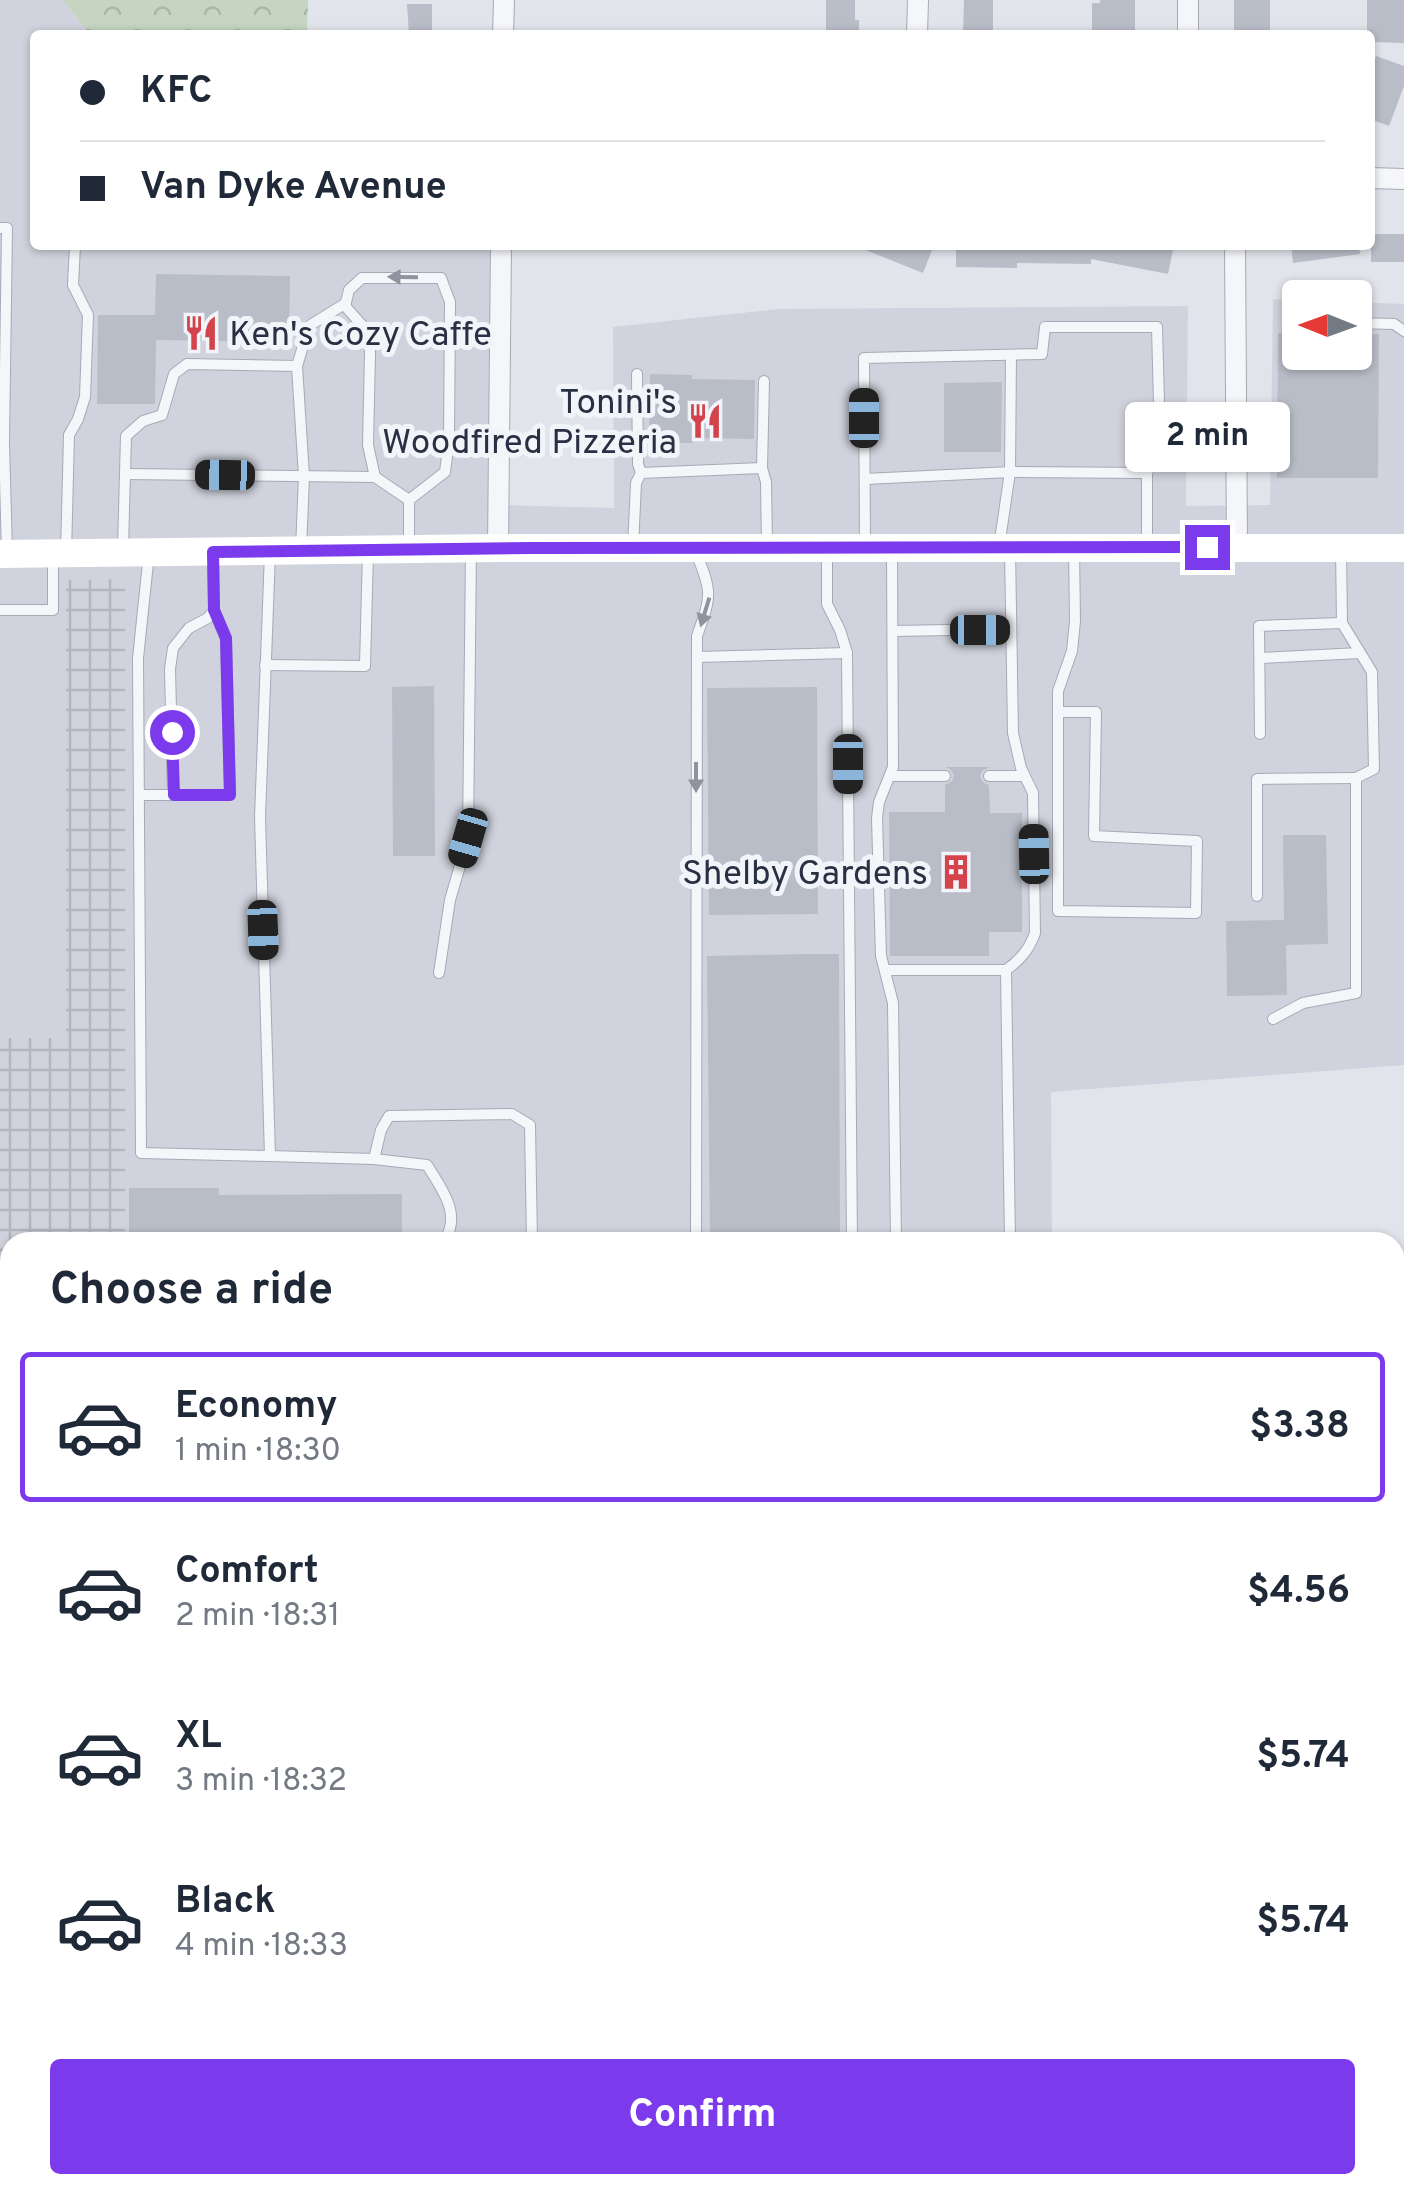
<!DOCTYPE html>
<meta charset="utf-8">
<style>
body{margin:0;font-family:Overpass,sans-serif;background:#f6f6f7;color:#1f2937;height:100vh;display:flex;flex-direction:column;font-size:38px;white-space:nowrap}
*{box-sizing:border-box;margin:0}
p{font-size:32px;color:#747a83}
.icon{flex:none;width:55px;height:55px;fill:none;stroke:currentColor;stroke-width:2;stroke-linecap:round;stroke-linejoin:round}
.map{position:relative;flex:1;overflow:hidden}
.drawer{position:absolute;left:0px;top:1232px;width:1405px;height:962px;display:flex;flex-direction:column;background:#fff;border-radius:30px 30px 0 0;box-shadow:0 2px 8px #0004}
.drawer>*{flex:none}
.guide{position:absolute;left:30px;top:30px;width:1345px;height:220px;border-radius:10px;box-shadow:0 2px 8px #0004;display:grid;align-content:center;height:220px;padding:0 50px;background:#fff}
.needle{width:65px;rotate:271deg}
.controls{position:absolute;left:1282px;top:280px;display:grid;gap:20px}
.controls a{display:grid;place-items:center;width:90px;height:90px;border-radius:10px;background:#fff;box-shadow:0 2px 8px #0004;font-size:50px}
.end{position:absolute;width:45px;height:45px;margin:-22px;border:12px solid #7c3aed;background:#fff;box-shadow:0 0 0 5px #fff}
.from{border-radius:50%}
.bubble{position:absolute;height:70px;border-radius:10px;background:#fff;box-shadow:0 2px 8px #0004;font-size:32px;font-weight:700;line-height:70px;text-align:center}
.car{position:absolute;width:30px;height:60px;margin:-30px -15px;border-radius:12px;box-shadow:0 0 8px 2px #0007;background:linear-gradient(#222 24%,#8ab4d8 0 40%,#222 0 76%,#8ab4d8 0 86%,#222 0)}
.guide b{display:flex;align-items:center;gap:35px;height:95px;font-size:38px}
.guide b+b{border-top:2px solid #e0e1e3}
.guide i{width:25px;height:25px;background:#1f2937}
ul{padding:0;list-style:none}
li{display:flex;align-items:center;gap:30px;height:150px;margin:0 20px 15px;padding:0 30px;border:5px solid transparent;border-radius:10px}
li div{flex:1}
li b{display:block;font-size:38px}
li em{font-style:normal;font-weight:700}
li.current{border-color:#7c3aed}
li>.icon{width:90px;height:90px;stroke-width:1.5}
h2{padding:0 50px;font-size:45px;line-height:120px}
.primary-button{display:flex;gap:20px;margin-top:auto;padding:20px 50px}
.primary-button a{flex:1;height:115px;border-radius:10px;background:#7c3aed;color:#fff;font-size:40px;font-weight:700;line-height:115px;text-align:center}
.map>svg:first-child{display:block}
.built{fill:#d0d3dd}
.industrial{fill:url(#industrial-grid)}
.green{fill:url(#green-dots)}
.forest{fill:url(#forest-crowns)}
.pitch{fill:#c5d5c2}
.water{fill:url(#water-rules)}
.building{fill:#b9bdc8}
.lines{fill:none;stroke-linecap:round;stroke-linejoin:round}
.service-casing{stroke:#a7aab5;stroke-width:12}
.minor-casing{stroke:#a7aab5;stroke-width:22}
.service{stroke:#f5f6f9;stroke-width:10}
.minor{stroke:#f5f6f9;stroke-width:20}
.secondary{stroke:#fff;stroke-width:28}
.oneway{fill:#8f939e}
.route{stroke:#7c3aed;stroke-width:12}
.labels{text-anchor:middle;stroke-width:10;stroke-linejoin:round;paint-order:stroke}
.poi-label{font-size:35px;fill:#293043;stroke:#f1f4f8;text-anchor:end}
</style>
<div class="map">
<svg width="1404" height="2194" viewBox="0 0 1404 2194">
<defs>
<pattern id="industrial-grid" width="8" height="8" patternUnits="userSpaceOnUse" patternTransform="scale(2.5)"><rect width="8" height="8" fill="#d0d3dd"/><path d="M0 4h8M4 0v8" fill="none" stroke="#b3b5bf"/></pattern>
<pattern id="green-dots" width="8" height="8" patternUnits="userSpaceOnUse" patternTransform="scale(2.5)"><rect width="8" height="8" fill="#c5d5c2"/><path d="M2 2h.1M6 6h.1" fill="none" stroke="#a9b7a8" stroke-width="1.8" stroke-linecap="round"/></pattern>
<pattern id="forest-crowns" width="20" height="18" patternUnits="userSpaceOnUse" patternTransform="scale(2.5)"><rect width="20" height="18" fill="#c5d5c2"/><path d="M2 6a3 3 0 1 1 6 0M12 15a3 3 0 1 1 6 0" fill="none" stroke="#a9b7a8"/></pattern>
<pattern id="water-rules" width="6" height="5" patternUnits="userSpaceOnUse" patternTransform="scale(2.5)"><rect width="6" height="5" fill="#9caecc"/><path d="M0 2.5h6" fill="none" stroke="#7f8ea7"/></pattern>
</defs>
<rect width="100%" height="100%" fill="#e2e4eb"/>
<polygon class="built" points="0,0 63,0 90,35 35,35 35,245 307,245 308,250 501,249 499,505 614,508 613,327 778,309 1188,306 1186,506 1270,505 1273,299 1300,300 1300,352 1355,352 1355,302 1404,304 1404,1065 1051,1092 1052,1242 125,1242 124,579 66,581 66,1038 0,1038"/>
<g class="industrial">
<polygon points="125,579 125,1242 10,1242 10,1418 0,1418 0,1038 66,1038 66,580"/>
<polygon points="10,2010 10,2185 984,2185 984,2194 0,2194 0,2017"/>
</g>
<g class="green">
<rect x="1395" y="1414" width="9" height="358"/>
<polygon points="0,1418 10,1418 10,1860 0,1864"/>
</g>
<polygon class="forest" points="63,0 308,0 307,35 90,35"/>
<rect class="pitch" x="1395" y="1508" width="9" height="223"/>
<polygon class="water" points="0,1549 10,1549 10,1801 0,1807"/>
<g class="building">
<polygon points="826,0 855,0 855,20 859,20 859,35 826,35"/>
<polygon points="964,0 993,0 993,35 963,35"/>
<polygon points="1100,0 1135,0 1135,35 1092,35 1092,3 1100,3"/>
<rect x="1234" y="0" width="36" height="35"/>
<polygon points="1367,0 1404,0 1404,43 1370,42 1370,35 1367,35"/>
<polygon points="407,4 432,4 432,35 409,35"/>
<polygon points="1376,56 1404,66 1404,86 1389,126 1370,119 1370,73"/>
<rect x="1371" y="234" width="33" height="28"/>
<polygon points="853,245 934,245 923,273"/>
<polygon points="956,245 1174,245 1168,274 1091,259 1091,264 1017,263 1017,268 956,267"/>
<polygon points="1291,245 1359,245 1360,254 1293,263"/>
<polygon points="156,274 290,276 289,342 156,340 155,404 97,404 98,315 155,315"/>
<polygon points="1278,333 1300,333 1300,352 1355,352 1355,334 1379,334 1378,478 1277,478"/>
<polygon points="650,374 692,375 692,379 755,380 754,439 693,438 693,443 649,443"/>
<polygon points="1002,382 1001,452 944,452 944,383"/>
<polygon points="434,686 435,856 393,856 392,687"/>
<polygon points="817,687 818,914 709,915 707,688"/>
<polygon points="945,767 990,767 982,771 980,777 984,783 989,785 990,813 1022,813 1022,932 989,932 989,956 890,956 889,812 945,812 945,785 952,781 954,775 950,769"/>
<polygon points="1283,835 1326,835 1328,944 1286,945 1287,995 1227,996 1226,921 1284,920"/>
<polygon points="805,954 839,954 840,1242 710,1242 707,956"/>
<polygon points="129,1188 219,1188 219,1195 402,1194 402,1242 129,1242"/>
</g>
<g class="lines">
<defs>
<g id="service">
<polyline points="0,228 7,228 4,442 7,553"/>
<polyline points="1355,323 1394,324 1404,331"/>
<polyline points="297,366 304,476 301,550"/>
<polyline points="637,374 638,464 641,473"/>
<polyline points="762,468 764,381"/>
<polyline points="125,474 375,477"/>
<polyline points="865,479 1010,472 1011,355"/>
<polyline points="633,547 636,483 641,473 762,468 766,482 767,545"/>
<polyline points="865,547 864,358 1042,354 1045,327 1157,327 1160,441 1147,473"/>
<polyline points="999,547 1010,472 1147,473 1147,543"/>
<polyline points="123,548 126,436 143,421 162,415 174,374 187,364 297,366 309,326 346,303"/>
<polyline points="409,548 409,500 445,472 449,441 450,302 441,278 362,278 349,290 345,306 369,333 370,353 368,445 375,477 409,500"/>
<polyline points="892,549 893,767 879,802 877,818 881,956 893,1003 896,1242"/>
<polyline points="66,553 69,435 78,419 85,397 88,315 73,285 75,245"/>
<polyline points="149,553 138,658 141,1153 270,1156 260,817 270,553"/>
<polyline points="213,553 214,610 226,639 230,795 173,795 170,669 173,648 189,628 208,618 214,610"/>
<path d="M696 553C713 593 711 597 697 636L696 1242"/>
<polyline points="827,553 827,604 840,630 847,653 852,1242"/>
<polyline points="0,610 53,610 53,554"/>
<polyline points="893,631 1011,629"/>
<polyline points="697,657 847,653"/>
<polyline points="1260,658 1360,653"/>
<polyline points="265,665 365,666 368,551"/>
<polyline points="1058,712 1096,712 1094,836 1197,841 1196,913 1058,911 1058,691 1072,651 1075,621 1074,549"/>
<polyline points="1260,734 1259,626 1342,623"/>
<polyline points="890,776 945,776"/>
<polyline points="989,776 1023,776"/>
<polyline points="139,795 173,795"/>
<polyline points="1257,896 1257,779 1356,778"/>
<polyline points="885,970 1006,970"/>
<polyline points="439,973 450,900 468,838 471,549"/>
<polyline points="1273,1019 1303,1003 1356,993 1356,778 1374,769 1372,672 1342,623 1341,548"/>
<path d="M270 1156 374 1159 427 1165C442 1189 463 1216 443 1242"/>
<polyline points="374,1159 381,1130 389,1116 512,1114 530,1125 532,1242"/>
<path d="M1010 1242 1006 970C1020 960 1029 950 1035 933L1033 793 1021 768 1013 733 1010 549"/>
<polyline points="1395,1435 1404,1435"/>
<polyline points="0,1490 10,1488"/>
<polyline points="1395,1970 1404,1970"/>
<polyline points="0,2069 10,2069"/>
<polyline points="882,2185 882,2194"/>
<polyline points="1232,2185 1240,2194"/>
<polyline points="1171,2194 1180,2185"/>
</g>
<g id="minor">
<polyline points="503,35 504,0"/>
<polyline points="917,35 918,0"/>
<polyline points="1188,35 1188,0"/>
<polyline points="1370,178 1404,179"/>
<polyline points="1235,245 1237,547"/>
<polyline points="498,548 501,245"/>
<polyline points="1395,1830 1404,1825"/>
<polyline points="1352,2185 1352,2194"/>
</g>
</defs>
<use href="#service" class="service-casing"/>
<use href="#minor" class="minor-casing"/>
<use href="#service" class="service"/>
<use href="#minor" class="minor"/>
<polyline class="secondary" points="0,554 498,548 1404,548"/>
</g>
<defs><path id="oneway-solid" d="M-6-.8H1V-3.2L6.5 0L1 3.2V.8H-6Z" transform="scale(2.5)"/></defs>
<g class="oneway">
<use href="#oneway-solid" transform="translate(403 277) rotate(-179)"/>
<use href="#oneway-solid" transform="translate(705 612) rotate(107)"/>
<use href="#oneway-solid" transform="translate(696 777) rotate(90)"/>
</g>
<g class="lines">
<polyline class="route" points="172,732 174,795 230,795 226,638 214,610 213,552 532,548 1207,547"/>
</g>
<defs>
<symbol id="restaurant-bare" viewBox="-9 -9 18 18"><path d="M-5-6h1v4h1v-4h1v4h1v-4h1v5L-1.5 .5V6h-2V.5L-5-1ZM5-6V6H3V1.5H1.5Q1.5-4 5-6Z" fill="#d4434b" stroke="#f1f4f8" stroke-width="2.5" paint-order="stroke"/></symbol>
<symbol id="building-bare" viewBox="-9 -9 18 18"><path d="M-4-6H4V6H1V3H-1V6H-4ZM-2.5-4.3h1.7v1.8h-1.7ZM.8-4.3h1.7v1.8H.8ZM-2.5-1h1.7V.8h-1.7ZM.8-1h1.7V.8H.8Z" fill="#d4434b" stroke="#f1f4f8" stroke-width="2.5" paint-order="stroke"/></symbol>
</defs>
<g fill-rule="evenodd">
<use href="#restaurant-bare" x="176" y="308" width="50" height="50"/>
<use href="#restaurant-bare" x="680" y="396" width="50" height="50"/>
<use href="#building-bare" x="931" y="847" width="50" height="50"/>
</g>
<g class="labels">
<g class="poi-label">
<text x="229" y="345" text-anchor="start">Ken's Cozy Caffe</text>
<text x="677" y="413">Tonini's<tspan x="677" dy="40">Woodfired Pizzeria</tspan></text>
<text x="928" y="884">Shelby Gardens</text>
</g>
</g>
</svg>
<div class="controls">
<a><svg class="needle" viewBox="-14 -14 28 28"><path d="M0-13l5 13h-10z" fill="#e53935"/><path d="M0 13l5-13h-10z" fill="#747a83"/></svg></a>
</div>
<i class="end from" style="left:172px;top:732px"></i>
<i class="end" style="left:1207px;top:547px"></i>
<div class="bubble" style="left:1125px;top:402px;width:165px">2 min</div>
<i class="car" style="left:864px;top:418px;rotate:0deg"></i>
<i class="car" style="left:225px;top:475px;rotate:271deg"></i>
<i class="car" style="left:980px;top:630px;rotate:90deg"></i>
<i class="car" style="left:848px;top:764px;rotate:180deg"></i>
<i class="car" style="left:468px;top:838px;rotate:196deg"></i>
<i class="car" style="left:1034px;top:854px;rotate:359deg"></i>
<i class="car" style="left:263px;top:930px;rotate:178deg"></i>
<div class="guide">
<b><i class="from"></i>KFC</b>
<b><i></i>Van Dyke Avenue</b>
</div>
<section class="drawer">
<h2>Choose a ride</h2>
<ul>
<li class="current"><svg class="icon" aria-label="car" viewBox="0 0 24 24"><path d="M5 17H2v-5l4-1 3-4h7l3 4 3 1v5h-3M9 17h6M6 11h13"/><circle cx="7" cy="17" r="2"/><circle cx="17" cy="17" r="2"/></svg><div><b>Economy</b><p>1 min · 18:30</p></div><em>$3.38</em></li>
<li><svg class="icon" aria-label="car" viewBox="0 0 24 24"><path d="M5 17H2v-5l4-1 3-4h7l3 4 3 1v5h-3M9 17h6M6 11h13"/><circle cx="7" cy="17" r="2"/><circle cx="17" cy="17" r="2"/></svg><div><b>Comfort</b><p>2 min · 18:31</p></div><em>$4.56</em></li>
<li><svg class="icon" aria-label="car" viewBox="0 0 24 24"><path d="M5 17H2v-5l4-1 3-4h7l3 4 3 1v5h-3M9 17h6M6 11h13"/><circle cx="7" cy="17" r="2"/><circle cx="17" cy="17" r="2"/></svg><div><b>XL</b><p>3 min · 18:32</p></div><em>$5.74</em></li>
<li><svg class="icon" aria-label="car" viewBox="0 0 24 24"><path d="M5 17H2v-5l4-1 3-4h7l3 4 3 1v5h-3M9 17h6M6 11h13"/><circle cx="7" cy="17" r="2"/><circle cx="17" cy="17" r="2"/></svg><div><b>Black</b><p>4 min · 18:33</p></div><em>$5.74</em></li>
</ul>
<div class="primary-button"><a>Confirm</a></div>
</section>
</div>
